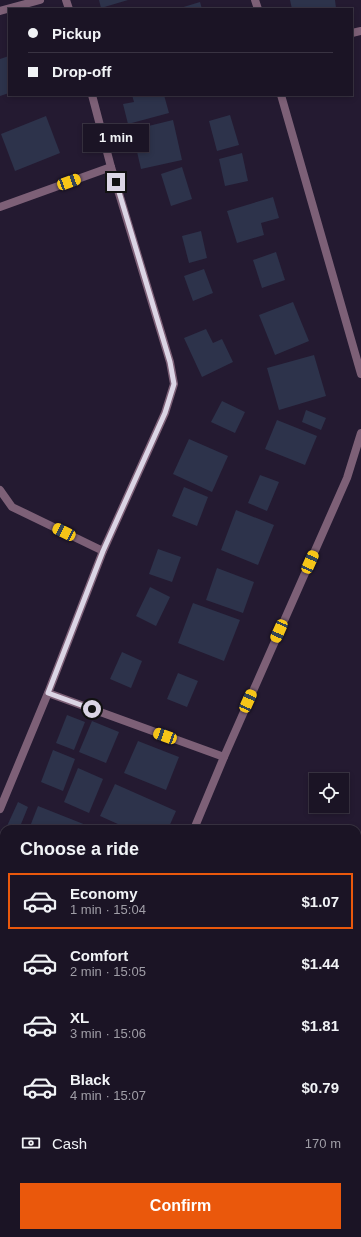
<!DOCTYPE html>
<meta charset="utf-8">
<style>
body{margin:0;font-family:Arial,sans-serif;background:#241d2d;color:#f1f3f6;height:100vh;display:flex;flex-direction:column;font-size:15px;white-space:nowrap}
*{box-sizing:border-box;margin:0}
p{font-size:13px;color:#a09ea7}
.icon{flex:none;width:22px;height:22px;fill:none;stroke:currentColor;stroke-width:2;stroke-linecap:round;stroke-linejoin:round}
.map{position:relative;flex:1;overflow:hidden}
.panel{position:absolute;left:0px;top:825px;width:361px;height:412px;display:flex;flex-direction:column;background:#1b1425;border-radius:12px 12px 0 0;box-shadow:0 2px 6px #0003,0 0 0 1px #393342}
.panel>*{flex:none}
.banner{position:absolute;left:8px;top:8px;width:345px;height:88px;border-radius:0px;box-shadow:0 2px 6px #0003,0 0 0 1px #393342;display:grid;align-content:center;height:88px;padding:0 20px;background:#1b1425}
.tools{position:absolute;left:309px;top:773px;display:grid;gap:8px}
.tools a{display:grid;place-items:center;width:40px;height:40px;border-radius:0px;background:#1b1425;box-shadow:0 2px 6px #0003,0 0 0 1px #393342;font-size:20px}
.end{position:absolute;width:18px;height:18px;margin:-9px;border:5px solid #dbd5e5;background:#111;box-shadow:0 0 0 2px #111}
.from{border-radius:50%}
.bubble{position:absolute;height:28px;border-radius:0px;background:#1b1425;box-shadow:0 2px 6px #0003,0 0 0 1px #393342;font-size:13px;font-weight:700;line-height:28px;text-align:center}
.car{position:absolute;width:12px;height:24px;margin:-12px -6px;border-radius:5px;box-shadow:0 0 3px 1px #0007;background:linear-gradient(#f5c518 24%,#345 0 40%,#f5c518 0 76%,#345 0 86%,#f5c518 0)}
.banner b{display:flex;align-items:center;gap:14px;height:38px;font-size:15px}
.banner b+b{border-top:1px solid #393342}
.banner i{width:10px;height:10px;background:#f1f3f6}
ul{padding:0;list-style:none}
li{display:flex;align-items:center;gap:12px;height:56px;margin:0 8px 6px;padding:0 12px;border:2px solid transparent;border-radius:0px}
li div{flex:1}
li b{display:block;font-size:15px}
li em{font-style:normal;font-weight:700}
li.selected{border-color:#ea580c}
li>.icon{width:36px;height:36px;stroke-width:1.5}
h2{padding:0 20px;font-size:18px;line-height:48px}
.pay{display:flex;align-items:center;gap:10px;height:44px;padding:0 20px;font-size:15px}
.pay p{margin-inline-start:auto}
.action{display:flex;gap:8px;margin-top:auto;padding:8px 20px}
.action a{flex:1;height:46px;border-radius:0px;background:#ea580c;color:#fff;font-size:16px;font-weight:700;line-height:46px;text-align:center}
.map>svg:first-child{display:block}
.building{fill:#2d334b}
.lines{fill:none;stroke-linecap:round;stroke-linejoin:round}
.lane{stroke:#7d6077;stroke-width:8}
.street{stroke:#7d6077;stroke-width:8}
.route{stroke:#dbd5e5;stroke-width:5}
</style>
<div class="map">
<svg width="361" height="1237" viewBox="0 0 361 1237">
<rect width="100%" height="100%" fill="#241a31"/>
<g class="building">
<polygon points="99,0 128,0 101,8"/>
<polygon points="290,0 335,0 336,8 292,9"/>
<polygon points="200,2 202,9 177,9"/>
<polygon points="9,56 9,93 0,96 0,59"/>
<polygon points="132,95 164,95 169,113 128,124 123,104 134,102"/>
<polygon points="230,115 239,145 217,151 209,121"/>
<polygon points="46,116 60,153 15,171 1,134"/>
<polygon points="173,120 182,160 141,169 132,130"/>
<polygon points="242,153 248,181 225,186 219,159"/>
<polygon points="182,167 192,199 171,206 161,174"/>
<polygon points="273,197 279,218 261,223 264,235 237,243 227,211"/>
<polygon points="201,231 207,258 189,263 182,236"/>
<polygon points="276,252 285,280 262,288 253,260"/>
<polygon points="204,269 213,293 193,301 184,276"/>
<polygon points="293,302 309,341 275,355 259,315"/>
<polygon points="206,329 213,343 222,339 233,362 202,377 184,338"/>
<polygon points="314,355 326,396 279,410 267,368"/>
<polygon points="222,401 245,412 235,433 211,422"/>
<polygon points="306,410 326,418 321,430 302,422"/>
<polygon points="277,420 317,436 305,465 265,449"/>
<polygon points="189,439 228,456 212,492 173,474"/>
<polygon points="260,475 279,482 267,511 248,503"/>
<polygon points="184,487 208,497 197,526 172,516"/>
<polygon points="236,510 274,525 258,565 221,550"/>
<polygon points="158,549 181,557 172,582 149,574"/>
<polygon points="217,568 254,582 243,613 206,600"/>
<polygon points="150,587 170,597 156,626 136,616"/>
<polygon points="193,603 240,620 224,661 178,643"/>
<polygon points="122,652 142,661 131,688 110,679"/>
<polygon points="178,673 198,681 187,707 167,699"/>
<polygon points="67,715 85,722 74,750 56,743"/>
<polygon points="92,721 119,732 106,763 79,752"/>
<polygon points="138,741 179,757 166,790 124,773"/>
<polygon points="53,750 75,759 63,791 41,782"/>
<polygon points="78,768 103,779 89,813 64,802"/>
<polygon points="115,784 176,811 168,829 129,829 100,816"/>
<polygon points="18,802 28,807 19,829 14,829 7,826"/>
<polygon points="38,806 91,827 90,829 29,829"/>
<polygon points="100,825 110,829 98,829"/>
<polygon points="0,888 4,890 4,946 0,944"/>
<polygon points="4,949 4,994 0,992 0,959"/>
<polygon points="0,1004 4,1006 4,1042 0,1052"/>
<polygon points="0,1117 4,1118 4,1164 0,1162"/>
<polygon points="0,1179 4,1181 4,1223 0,1221"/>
</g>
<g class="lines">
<g class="lane">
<polyline points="357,1192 361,1190"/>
<polyline points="357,1201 361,1202"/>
<polyline points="264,1237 270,1233"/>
</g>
<g class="street">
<polyline points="66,0 69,9"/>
<polyline points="255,0 258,9"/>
<polyline points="0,11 40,0"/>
<polyline points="352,33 361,31"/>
<polyline points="281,95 361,374"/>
<polyline points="0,207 111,167"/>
<polyline points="0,490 12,507 103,551"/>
<polyline points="48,693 224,757"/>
<polyline points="0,809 48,693 103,551 165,413 174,384 170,362 111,167 92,95"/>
<polyline points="194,829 224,757 347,478 361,433"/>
<polyline points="0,1094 4,1096"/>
<polyline points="28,1237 30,1233"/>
</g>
</g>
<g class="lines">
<polyline class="route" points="92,709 48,693 103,551 165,413 174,384 170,362 116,182"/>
</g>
</svg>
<div class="tools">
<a><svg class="icon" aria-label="locate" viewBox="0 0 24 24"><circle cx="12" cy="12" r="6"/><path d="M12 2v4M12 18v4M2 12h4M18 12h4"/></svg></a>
</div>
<i class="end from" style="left:92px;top:709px"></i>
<i class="end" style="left:116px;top:182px"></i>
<div class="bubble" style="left:83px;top:124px;width:66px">1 min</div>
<i class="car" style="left:69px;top:182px;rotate:70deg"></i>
<i class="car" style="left:64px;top:532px;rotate:296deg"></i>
<i class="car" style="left:310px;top:562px;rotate:24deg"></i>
<i class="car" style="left:279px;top:631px;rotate:204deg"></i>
<i class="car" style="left:248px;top:701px;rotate:24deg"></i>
<i class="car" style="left:165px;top:736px;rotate:290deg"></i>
<div class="banner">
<b><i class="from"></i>Pickup</b>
<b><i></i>Drop-off</b>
</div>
<section class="panel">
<h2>Choose a ride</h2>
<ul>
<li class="selected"><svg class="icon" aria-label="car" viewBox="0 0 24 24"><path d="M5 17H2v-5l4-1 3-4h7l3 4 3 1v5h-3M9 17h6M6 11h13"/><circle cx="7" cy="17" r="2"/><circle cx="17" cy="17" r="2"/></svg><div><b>Economy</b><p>1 min · 15:04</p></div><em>$1.07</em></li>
<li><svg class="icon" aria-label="car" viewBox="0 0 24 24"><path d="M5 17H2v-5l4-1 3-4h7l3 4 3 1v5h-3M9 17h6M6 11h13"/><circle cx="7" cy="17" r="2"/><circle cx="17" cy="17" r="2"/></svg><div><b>Comfort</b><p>2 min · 15:05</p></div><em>$1.44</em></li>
<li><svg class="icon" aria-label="car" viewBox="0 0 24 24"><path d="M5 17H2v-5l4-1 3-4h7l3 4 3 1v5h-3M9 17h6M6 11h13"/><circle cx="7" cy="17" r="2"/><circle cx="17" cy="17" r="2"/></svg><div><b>XL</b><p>3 min · 15:06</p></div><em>$1.81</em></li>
<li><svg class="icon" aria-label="car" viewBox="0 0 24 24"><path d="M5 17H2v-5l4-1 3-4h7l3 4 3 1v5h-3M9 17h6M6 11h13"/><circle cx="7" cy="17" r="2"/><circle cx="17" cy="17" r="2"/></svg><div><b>Black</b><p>4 min · 15:07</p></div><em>$0.79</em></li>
</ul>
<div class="pay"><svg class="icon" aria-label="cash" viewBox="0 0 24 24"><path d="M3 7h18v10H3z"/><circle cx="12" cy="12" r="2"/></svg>Cash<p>170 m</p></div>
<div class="action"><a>Confirm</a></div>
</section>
</div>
